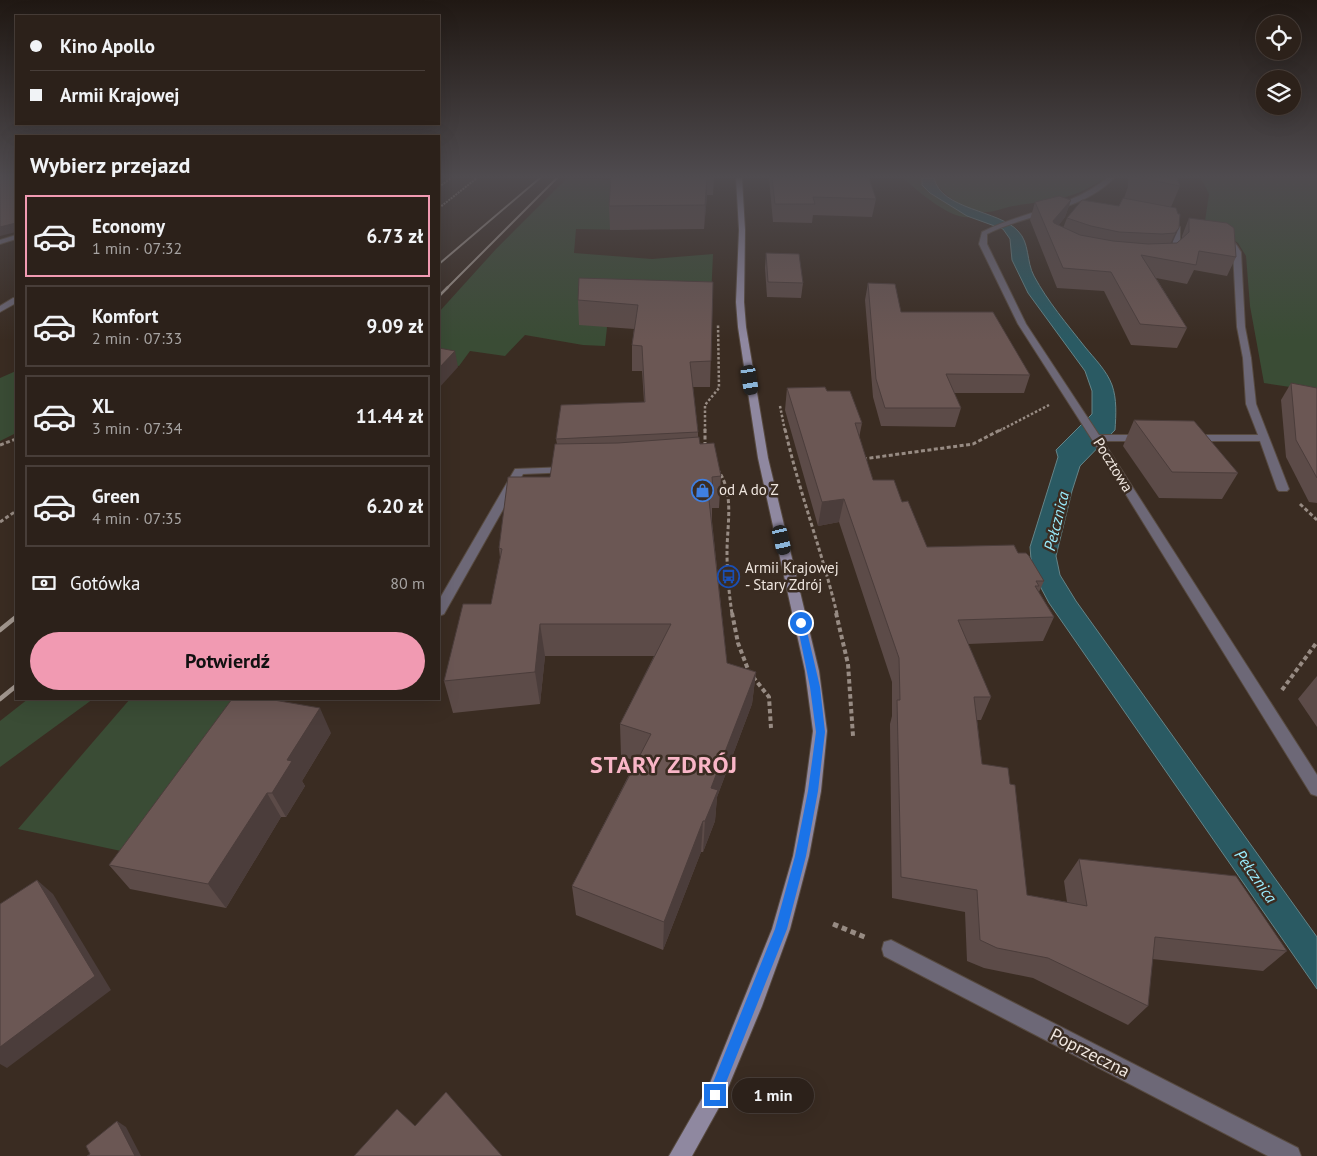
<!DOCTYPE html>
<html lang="pl">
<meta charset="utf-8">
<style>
body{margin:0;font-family:"PT Sans",sans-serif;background:#382e27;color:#f1f3f6;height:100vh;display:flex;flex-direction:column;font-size:19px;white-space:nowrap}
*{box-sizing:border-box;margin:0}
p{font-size:16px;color:#a6a3a2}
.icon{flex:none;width:28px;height:28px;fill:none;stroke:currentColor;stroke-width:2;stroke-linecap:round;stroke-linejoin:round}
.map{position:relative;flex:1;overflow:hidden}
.sheet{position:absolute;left:15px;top:135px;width:425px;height:565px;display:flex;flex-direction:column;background:#2c211a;border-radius:0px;box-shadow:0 5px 20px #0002,0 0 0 1px #483e39}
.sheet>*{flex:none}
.banner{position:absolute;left:15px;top:15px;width:425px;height:110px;border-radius:0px;box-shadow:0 5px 20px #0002,0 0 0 1px #483e39;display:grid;align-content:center;height:110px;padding:0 15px;background:#2c211a}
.tools{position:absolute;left:1256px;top:15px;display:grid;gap:10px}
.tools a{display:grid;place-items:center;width:45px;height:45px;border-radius:50%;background:#2c211a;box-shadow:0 5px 20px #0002,0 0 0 1px #483e39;font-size:25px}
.end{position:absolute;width:22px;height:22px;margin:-11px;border:6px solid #1a73e8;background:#fff;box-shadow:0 0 0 2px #fff}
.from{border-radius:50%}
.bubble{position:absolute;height:35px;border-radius:18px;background:#2c211a;box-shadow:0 5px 20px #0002,0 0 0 1px #483e39;font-size:16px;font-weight:700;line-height:35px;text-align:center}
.car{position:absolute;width:15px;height:30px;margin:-15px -8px;border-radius:6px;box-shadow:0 0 4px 1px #0007;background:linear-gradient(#222 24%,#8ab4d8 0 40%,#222 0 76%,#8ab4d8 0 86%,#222 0)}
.banner b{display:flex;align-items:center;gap:18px;height:48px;font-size:19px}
.banner b+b{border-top:1px solid #483e39}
.banner i{width:12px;height:12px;background:#f1f3f6}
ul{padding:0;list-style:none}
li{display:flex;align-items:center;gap:15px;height:82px;margin:0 10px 8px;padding:0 5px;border:2px solid #483e39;border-radius:0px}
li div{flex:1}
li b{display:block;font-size:19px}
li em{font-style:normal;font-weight:700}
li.current{border-color:#f19ab2}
li>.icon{width:45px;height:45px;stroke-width:1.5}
h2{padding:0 15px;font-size:22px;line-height:60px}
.pay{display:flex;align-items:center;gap:12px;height:55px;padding:0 15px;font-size:19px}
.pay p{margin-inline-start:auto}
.cta{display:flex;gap:10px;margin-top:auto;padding:10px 15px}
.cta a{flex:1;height:58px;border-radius:30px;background:#f19ab2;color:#111;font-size:20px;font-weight:700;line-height:58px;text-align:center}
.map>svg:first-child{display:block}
.green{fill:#3a4c35}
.water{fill:#2a5a63;stroke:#658488}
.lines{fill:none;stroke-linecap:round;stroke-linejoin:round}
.lane-casing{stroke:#574a40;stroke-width:2}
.street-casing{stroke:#574a40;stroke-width:2}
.secondary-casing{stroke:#574a40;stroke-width:2}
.path-far4{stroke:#978b83;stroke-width:2;stroke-dasharray:2 1;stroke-linecap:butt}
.path-far3{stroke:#978b83;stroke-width:2.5;stroke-dasharray:2.5 2;stroke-linecap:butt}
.path-far2{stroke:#978b83;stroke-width:3;stroke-dasharray:4 2.5;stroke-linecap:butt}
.path-far1{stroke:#978b83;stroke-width:4;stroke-dasharray:4.5 3;stroke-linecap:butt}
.path{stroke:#978b83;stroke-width:5;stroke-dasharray:5.5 4;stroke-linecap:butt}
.lane{fill:#6d6877;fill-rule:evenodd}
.street{fill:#6d6877;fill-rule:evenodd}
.secondary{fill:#8f88a0;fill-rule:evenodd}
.rail-far2{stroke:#a1968e;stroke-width:2}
.rail-far1{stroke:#a1968e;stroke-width:2.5}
.rail{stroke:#a1968e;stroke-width:4.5}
.wall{fill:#5c4b48}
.shaded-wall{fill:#4b3d3b}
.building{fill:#6b5754;stroke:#4b3d3b}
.route{fill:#1a73e8}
.labels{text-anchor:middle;stroke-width:5;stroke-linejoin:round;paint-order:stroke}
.street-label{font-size:15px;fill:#efe6df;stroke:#3a2c22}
.poi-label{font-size:15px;fill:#efe6df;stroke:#3a2c22;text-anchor:start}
.water-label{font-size:16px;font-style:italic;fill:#9aedfe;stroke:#3a2c22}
.near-street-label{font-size:18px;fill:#efe6df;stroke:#3a2c22}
.near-district-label{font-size:24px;font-weight:bold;letter-spacing:1px;fill:#f9b6c7;stroke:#3a2c22}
</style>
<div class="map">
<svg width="1317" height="1156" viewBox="0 0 1317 1156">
<rect width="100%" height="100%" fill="#3a2c22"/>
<g class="green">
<polygon points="567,178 652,182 630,230 576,229 574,253 652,259 713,254 711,298 608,318 605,346 583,345 525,335 505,356 470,351 459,366 439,363 439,312 496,249"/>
<path d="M903 178H922V185L930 193 972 217C951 221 918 191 903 178Z"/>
<path d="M934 178H1104C1073 201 1049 200 1013 206 1003 208 992 213 982 212 968 212 937 192 934 178Z"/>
<polygon points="1201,178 1317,178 1317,391 1264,383 1250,306 1246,256 1238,243 1225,234 1204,228 1209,194"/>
<polygon points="16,371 16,433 0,441 0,378"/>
<polygon points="28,699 93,699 0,767 0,721"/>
<polygon points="130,699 233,699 121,851 18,829"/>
</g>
<path class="water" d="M922 178H934C941 210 999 210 1018 231 1030 243 1026 261 1034 276 1048 302 1067 324 1085 347 1094 358 1107 371 1112 385 1117 399 1116 415 1115 430L1080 466 1072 491 1056 556 1060 575 1076 601 1317 937V989L1049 603 1032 571 1030 547 1058 457 1056 450 1092 414V391L1085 371 1028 293 1012 260 1010 239 1003 229 967 216 930 193 922 185Z"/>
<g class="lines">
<defs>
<g id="lane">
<polygon points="1177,225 1180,227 1180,249 1170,259 1166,257 1172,249 1174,227"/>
<path d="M1223 238C1232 236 1236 244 1241 252L1245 327 1251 358 1247 361 1243 358 1237 327 1233 252 1229 244 1223 240Z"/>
</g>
<g id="street">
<path d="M1107 178H1114C1081 212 1028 213 987 234V244L1026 324 1099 435H1141L1146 438 1141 441H1103L1317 775V796L1311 794 1091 438 1018 324 979 244 982 232C1023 211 1071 208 1107 178Z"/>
<polygon points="16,235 16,239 0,244 0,240"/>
<polygon points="13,298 16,298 16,303 0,312 0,306"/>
<polygon points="1247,355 1251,358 1256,404 1289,489 1287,491 1279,491 1277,489 1260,441 1191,441 1186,438 1191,435 1258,435 1246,404 1243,358"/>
<polygon points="568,467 573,470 572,472 523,474 444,614 439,616 439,600 515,469"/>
<polygon points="891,940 1298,1148 1301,1156 1268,1156 884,956 882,949 884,942"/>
</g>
<polygon id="secondary" points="736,178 742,178 745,230 744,302 746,327 768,458 819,671 827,731 821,791 809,856 790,929 762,1006 722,1102 692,1156 669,1156 708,1088 772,929 793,856 805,791 813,731 805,671 758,458 738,327 736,302 739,230"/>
</defs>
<use href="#lane" class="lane-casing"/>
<use href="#street" class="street-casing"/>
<use href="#secondary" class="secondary-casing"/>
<g class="path-far4">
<polyline points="439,187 451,178"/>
<polyline points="439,208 477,178"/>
</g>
<g class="path-far3">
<polyline points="780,406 785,431"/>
<polyline points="705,431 705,405 719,388 718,324"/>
<polyline points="999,431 1049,405"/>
</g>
<g class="path-far2">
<polyline points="705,429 705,447"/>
<path d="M785 429C799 492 822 551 837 614"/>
<polyline points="0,445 16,439"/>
<polyline points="863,459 973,444 1002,429"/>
<path d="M717 469C735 492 727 524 727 552 727 573 729 593 732 614"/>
<polyline points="1300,504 1317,520"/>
<polyline points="0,522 16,511"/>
</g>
<g class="path-far1">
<polyline points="732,613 738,643 749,672"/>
<polyline points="836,613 848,664 853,736"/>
<polyline points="753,677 769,697 771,728"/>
<polyline points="1282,690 1317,642"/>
</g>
<polyline class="path" points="833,924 867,938"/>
<use href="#lane" class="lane"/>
<use href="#street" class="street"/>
<use href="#secondary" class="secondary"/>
<g class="rail-far2">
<polyline points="439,264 540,178"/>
<polyline points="446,289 557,178"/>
</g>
<polyline class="rail-far1" points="439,296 448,287"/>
<g class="rail">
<polyline points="0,630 16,617"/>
<polyline points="0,699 16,686"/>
</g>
</g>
<g class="wall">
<polygon points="611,178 714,178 713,195 707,195 704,229 610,230 609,206"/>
<polygon points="769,178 869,178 876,199 872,217 813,215 812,223 773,222"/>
<polygon points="1128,178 1177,178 1180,186 1171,207 1178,214 1180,214 1172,243 1177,243 1182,239 1182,236 1189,218 1236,257 1227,276 1194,270 1187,284 1156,278 1187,328 1177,348 1131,345 1104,291 1057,288 1030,220 1035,202 1071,200 1065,217 1058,226 1063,228 1067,218 1119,206 1124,198 1128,187"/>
<polygon points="766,253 803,283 801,298 767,297 765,268"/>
<polygon points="713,282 710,387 693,387 698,432 698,437 700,444 721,476 719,508 712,508 712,521 727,663 756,672 752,704 717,797 715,821 703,852 701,852 663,950 576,915 572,886 636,761 621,756 620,724 654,656 545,656 540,704 453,713 444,681 491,604 500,558 499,548 550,477 557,444 556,439 644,402 642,371 632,371 632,345 634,329 579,325 578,300"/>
<polygon points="868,283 901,312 1030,375 1024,393 954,393 961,408 955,427 881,426 873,397 865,300"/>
<polygon points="1291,383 1317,388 1317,503 1309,502 1286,457 1281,400"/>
<polygon points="787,388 827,391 862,423 859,438 873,480 902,502 927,547 1018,553 1044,581 1039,592 1054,617 1043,641 968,644 991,697 981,720 977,720 982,764 1010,784 1027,895 1067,902 1064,881 1079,859 1287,951 1263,971 1152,959 1148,1006 1128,1025 1033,978 984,968 967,961 965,912 892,898 890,724 892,716 892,682 839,522 818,526 785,410"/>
<polygon points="1134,420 1238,473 1222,499 1159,498 1123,446"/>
<polygon points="1317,676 1317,727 1298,699"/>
<polygon points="331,733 302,781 305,786 286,817 281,817 226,908 130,889 109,865"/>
</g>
<g class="shaded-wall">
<polygon points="707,178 707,195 704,229 705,205"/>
<polygon points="1071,200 1065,217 1050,236 1053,221"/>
<polygon points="16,223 16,232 0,236 0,227"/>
<polygon points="1179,228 1170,248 1166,254 1175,233"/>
<polygon points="455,351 458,367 439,388 439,368"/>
<polygon points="844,499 839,522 818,526 822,502"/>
<polygon points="540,624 545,656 540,704 535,672"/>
<polygon points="756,672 752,704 717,797 715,821 703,852 705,821 711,788"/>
<polygon points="320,708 331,733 302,781 305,786 286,817 272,793 287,760"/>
<polygon points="267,793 281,817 226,908 208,884"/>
<polygon points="703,821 701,852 663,950 664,922"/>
<polygon points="37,880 53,894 111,990 7,1068 0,1064 0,1047"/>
<polygon points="117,1121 126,1127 141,1156 135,1156"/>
</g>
<g class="building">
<polygon points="0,178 16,178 16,223 0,227"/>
<polygon points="611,178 707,178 705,205 609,206"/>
<polygon points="772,178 869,178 876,199 813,197 815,204 775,204"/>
<polygon points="1141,178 1177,178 1180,186"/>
<polygon points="1059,196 1071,200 1053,221 1054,223 1080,235 1113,241 1148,244 1177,243 1189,232 1189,218 1227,223 1234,228 1236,257 1199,251 1196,265 1141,255 1187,328 1140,324 1111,272 1063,268 1035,202"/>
<polygon points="1123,198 1176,208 1178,214 1180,214 1179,228 1175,233 1162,234 1119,232 1091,226 1067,218 1082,200 1119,206"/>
<polygon points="766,253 799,254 803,283 768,282"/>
<polygon points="579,278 713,282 711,361 690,362 698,432 556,439 561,405 645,402 642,346 632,345 638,305 578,300"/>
<polygon points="868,283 895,284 901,312 993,312 1030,375 946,374 961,408 885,408 876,379"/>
<polygon points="439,348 455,351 439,368"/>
<polygon points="1291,383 1317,388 1317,478 1296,440"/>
<polygon points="825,387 827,391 850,391 862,423 855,423 873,480 894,480 902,502 908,501 927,547 1014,545 1018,553 1026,553 1029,556 1044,581 1036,581 1039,586 1035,586 1054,617 958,620 991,697 974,697 982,764 1008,768 1010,784 1015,785 1027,895 1087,906 1079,859 1236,876 1287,951 1155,937 1148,1006 1048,958 997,948 980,940 977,890 901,877 897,700 900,700 899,658 844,499 822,502 787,388"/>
<polygon points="1134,420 1194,421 1238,473 1172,472"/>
<polygon points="699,437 700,444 714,443 721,476 712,477 713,491 708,491 727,663 756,672 711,788 718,790 705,821 703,821 664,922 572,886 651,734 620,724 671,624 540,624 535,672 444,681 463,604 491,604 502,549 499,548 508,477 550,477 555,444 618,443"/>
<polygon points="232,699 268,699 320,708 287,760 292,761 272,793 267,793 208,884 109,865"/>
<polygon points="37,880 95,976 0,1047 0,904"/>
<polygon points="446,1092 502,1156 354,1156 397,1109 415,1126"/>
<polygon points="117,1121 135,1156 87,1156 90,1154 86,1146"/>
</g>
<linearGradient id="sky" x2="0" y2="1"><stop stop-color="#201813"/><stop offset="0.52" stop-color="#4f4b4f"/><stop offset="1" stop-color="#4f4b4f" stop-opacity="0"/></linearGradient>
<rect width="1317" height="340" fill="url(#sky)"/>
<polygon class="route" points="801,620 805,623 820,687 825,732 818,791 806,856 787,929 719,1100 715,1102 710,1100 708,1095 775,929 795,856 808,791 816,732 810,687 797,623"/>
<defs>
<symbol id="shop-ring" viewBox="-11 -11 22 22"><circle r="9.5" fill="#3a2c22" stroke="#3f7fe0" stroke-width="1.5"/><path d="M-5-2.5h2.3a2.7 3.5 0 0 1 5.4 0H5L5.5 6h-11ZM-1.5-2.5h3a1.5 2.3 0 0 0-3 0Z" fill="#3f7fe0"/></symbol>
<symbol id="bus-ring" viewBox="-11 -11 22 22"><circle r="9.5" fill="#3a2c22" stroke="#1a4fb4" stroke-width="1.5"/><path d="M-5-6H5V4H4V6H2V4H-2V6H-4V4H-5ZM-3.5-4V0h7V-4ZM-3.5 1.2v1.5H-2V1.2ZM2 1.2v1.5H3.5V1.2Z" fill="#1a4fb4"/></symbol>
</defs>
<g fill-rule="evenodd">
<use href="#shop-ring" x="690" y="478" width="25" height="25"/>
<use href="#bus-ring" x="716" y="564" width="25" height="25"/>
</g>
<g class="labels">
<g class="street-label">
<text transform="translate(1113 465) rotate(58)" y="5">Pocztowa</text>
</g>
<g class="poi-label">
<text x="719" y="495">od A do Z</text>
<text x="745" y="573">Armii Krajowej<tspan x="745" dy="17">- Stary Zdrój</tspan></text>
</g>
<g class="water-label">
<text transform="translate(1056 521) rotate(-76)" y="6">Pełcznica</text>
<text transform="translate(1256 876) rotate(55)" y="6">Pełcznica</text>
</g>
<g class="near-street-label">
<text transform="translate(1090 1053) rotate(27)" y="6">Poprzeczna</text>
</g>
<g class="near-district-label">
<text x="664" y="773">STARY ZDRÓJ</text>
</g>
</g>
</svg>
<div class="tools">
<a><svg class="icon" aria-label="locate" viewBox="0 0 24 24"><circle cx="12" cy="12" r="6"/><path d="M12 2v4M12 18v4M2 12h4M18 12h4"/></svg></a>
<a><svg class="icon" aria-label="layers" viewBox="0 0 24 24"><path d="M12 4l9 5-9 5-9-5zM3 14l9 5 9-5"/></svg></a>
</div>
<i class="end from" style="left:801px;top:623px"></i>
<i class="end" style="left:715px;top:1095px"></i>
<div class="bubble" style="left:732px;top:1078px;width:82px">1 min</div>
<i class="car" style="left:750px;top:380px;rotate:171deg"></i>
<i class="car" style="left:782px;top:540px;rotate:167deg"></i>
<div class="banner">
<b><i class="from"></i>Kino Apollo</b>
<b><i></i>Armii Krajowej</b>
</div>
<section class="sheet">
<h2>Wybierz przejazd</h2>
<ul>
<li class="current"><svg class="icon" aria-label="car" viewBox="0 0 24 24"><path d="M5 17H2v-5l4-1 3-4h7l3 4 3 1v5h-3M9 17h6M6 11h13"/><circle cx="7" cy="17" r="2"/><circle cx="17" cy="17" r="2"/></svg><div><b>Economy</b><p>1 min · 07:32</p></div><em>6.73 zł</em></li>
<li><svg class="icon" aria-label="car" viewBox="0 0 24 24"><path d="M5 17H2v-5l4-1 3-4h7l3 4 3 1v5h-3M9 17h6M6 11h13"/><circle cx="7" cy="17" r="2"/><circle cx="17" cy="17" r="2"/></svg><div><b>Komfort</b><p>2 min · 07:33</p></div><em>9.09 zł</em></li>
<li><svg class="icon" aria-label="car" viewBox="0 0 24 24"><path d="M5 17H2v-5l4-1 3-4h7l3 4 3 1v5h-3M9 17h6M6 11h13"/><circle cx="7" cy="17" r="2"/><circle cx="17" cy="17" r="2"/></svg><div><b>XL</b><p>3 min · 07:34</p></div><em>11.44 zł</em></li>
<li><svg class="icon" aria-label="car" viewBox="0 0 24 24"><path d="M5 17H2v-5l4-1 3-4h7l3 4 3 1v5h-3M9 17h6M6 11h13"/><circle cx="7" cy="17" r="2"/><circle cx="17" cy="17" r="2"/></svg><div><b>Green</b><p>4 min · 07:35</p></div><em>6.20 zł</em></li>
</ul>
<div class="pay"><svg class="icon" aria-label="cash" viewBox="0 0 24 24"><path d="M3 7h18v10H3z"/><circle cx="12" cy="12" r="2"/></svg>Gotówka<p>80 m</p></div>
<div class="cta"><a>Potwierdź</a></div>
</section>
</div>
